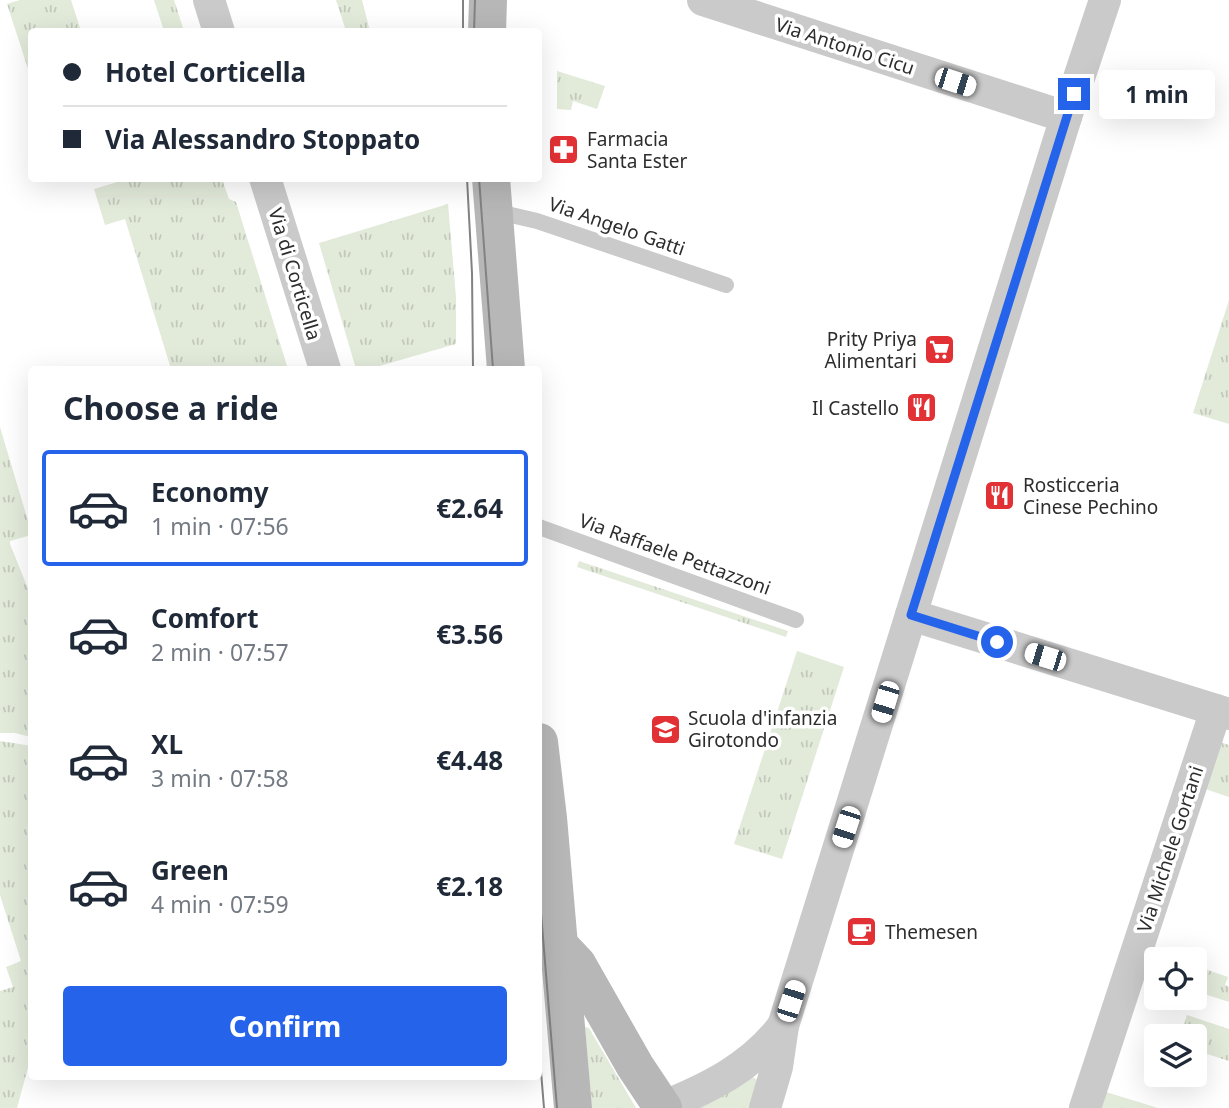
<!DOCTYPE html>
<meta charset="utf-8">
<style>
body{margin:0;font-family:"Noto Sans",sans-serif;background:#f6f6f7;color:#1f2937;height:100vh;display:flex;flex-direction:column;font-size:26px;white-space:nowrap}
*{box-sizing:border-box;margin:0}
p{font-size:23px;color:#747a83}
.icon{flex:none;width:38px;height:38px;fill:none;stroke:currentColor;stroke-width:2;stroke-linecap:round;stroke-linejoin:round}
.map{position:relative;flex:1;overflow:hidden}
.details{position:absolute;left:28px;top:366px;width:514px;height:714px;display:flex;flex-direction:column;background:#fff;border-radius:7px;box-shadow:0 7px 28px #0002}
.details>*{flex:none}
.hud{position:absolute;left:28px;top:28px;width:514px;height:154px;border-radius:7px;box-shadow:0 7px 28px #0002;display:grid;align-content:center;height:154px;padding:0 35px;background:#fff}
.buttons{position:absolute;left:1144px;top:947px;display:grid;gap:14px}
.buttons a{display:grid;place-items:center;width:63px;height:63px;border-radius:7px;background:#fff;box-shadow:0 7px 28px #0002;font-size:35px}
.end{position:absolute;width:32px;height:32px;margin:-16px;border:9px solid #2563eb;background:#fff;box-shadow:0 0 0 4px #fff}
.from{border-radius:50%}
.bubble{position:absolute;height:49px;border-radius:7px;background:#fff;box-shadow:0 7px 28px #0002;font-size:23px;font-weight:700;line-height:49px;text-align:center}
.car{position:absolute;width:21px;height:42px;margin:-21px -10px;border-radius:9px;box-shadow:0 0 5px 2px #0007;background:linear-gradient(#fff 24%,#345 0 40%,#fff 0 76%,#345 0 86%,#fff 0)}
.hud b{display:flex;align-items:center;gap:24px;height:66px;font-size:26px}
.hud b+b{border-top:2px solid #e0e1e3}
.hud i{width:18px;height:18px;background:#1f2937}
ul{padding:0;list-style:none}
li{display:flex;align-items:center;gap:21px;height:116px;margin:0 14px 10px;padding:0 21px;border:4px solid transparent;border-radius:7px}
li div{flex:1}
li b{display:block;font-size:26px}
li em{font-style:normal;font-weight:700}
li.current{border-color:#2563eb}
li>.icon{width:63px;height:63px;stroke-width:1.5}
h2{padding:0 35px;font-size:32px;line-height:84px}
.cta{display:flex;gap:14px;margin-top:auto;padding:14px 35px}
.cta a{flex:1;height:80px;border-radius:7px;background:#2563eb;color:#fff;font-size:28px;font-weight:700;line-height:80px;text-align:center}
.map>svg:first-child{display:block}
.grass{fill:url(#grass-tufts)}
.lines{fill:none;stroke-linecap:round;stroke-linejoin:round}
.lane{stroke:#cacaca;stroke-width:16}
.street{stroke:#cacaca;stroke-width:32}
.secondary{stroke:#b7b7b7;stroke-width:38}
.tram{stroke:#828282;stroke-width:2}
.route{stroke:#2563eb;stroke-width:9}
.labels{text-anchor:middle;stroke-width:7;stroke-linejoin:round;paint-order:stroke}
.street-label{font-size:19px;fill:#2d2d2d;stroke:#fff}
.poi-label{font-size:19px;fill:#2d2d2d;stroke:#fff;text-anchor:start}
</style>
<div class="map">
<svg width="1229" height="1108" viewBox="0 0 1229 1108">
<defs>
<pattern id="grass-tufts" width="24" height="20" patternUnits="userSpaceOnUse" patternTransform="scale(1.75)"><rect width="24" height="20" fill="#e2eada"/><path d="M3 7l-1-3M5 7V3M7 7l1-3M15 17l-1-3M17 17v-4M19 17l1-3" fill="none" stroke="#c2c9bb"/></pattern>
</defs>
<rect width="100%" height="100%" fill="#fff"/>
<g class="grass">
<polygon points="20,0 71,0 81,31 32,32 32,75 30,75 7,4"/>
<polygon points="154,0 174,0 184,31 164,31"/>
<polygon points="336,0 362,0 370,31 346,31"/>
<polygon points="557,71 605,86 597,109 573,101 571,110 557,109"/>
<polygon points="127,179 222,179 229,199 236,202 288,369 171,369 125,219 105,225 94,189"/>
<polygon points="448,204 456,297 456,344 369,369 356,369 319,243"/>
<polygon points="1229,300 1229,424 1193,413"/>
<polygon points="0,427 31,531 31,535 10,541 10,544 31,596 31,737 15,733 0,733"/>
<polygon points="579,561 788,631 786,637 577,567"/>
<polygon points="797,651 844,667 782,859 734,844"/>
<polygon points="0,741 32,746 32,1053 17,1108 0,1108 0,991 13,987 6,967 21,961 0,895"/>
<polygon points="1220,742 1229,745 1229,797 1205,789"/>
<polygon points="1196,966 1228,977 1225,985 1229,987 1229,1002 1195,991"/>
<polygon points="1187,1015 1229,1029 1229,1061 1204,1053 1207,1043 1195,1039 1195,1036 1181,1035"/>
<polygon points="585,1027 589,1028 636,1108 592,1108"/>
<polygon points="752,1077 760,1081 754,1108 699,1108"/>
<polygon points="1106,1092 1158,1108 1100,1108"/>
</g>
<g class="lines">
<g class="lane">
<polyline points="494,214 507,214 537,221 726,285"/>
<polyline points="539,527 796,620"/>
</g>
<g class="street">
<polyline points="209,0 219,32"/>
<polyline points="703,0 1066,117"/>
<polyline points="265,178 325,369"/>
<polyline points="911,615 1229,714"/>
<path d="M662 1107C709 1088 752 1067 783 1026"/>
<polyline points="765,1108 777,1067 783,1026 1066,117 1105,0"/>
<polyline points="1085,1108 1216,710"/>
</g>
<g class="secondary">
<polyline points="487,32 488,0"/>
<polyline points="491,178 506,369"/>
<polyline points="539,742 548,818 573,1108"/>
<polyline points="559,945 577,964 635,1066 663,1108"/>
</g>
<g class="tram">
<polyline points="463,32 463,0"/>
<polyline points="474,32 475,0"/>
<polyline points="467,178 472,273 473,369"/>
<polyline points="479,178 493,369"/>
<polyline points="539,889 557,1108"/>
<polyline points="539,1047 544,1108"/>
</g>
</g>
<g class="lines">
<polyline class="route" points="997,642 911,615 1074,94"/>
</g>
<defs>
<symbol id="pharmacy-square" viewBox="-11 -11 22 22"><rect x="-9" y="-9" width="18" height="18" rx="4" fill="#e13134" stroke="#fff"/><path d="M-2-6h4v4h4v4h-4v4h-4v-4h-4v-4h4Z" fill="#fff"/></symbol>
<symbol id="supermarket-square" viewBox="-11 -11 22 22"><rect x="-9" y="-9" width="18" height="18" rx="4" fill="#e13134" stroke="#fff"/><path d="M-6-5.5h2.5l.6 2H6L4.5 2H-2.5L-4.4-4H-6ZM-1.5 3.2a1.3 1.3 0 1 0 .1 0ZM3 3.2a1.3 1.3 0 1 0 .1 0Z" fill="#fff"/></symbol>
<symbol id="restaurant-square" viewBox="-11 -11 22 22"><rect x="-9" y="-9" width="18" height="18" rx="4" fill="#e13134" stroke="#fff"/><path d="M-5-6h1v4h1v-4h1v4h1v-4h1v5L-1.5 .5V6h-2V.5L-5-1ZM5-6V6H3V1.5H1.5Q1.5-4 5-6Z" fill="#fff"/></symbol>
<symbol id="school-square" viewBox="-11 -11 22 22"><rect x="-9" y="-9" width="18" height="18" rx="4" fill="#e13134" stroke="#fff"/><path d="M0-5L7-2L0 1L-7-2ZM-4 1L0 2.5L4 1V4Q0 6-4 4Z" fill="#fff"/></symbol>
<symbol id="cafe-square" viewBox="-11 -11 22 22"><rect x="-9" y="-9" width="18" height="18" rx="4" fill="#e13134" stroke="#fff"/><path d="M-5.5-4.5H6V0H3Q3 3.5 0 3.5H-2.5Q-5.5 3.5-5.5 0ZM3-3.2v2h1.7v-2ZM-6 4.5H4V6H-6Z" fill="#fff"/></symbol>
</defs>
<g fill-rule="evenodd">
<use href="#pharmacy-square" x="546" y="132" width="35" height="35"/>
<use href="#supermarket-square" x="922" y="332" width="35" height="35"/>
<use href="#restaurant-square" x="904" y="390" width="35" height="35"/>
<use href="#restaurant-square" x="982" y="478" width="35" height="35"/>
<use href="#school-square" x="648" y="712" width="35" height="35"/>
<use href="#cafe-square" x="844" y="914" width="35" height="35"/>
</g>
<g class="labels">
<g class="street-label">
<text transform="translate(845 46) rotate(18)" y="7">Via Antonio Cicu</text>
<text transform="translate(617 226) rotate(19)" y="7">Via Angelo Gatti</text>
<text transform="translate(295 274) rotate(73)" y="7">Via di Corticella</text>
<text transform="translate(675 554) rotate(20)" y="7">Via Raffaele Pettazzoni</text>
<text transform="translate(1170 849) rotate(-72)" y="7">Via Michele Gortani</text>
</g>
<g class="poi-label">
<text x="587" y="146">Farmacia<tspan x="587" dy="22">Santa Ester</tspan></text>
<text x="917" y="346" text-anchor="end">Prity Priya<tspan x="917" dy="22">Alimentari</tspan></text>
<text x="899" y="415" text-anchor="end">Il Castello</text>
<text x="1023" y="492">Rosticceria<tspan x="1023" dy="22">Cinese Pechino</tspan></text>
<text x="688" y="725">Scuola d'infanzia<tspan x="688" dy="22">Girotondo</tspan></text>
<text x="885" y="939">Themesen</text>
</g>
</g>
</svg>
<div class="buttons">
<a><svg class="icon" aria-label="locate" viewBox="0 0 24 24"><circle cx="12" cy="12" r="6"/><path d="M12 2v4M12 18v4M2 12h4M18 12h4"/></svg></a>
<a><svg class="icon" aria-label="layers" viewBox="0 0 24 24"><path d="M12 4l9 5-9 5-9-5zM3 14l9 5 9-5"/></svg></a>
</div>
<i class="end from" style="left:997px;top:642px"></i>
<i class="end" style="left:1074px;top:94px"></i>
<div class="bubble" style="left:1099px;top:70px;width:116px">1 min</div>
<i class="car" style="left:955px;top:82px;rotate:108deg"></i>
<i class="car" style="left:1045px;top:657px;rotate:287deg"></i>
<i class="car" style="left:885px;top:702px;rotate:197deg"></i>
<i class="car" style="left:846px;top:827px;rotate:198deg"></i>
<i class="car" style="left:791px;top:1001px;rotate:18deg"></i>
<div class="hud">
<b><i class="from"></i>Hotel Corticella</b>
<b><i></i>Via Alessandro Stoppato</b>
</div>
<section class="details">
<h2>Choose a ride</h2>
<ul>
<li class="current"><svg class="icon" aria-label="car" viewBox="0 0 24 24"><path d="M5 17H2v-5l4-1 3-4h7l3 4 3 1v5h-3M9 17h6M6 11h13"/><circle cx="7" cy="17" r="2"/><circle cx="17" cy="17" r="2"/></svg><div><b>Economy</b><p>1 min · 07:56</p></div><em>€2.64</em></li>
<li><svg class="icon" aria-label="car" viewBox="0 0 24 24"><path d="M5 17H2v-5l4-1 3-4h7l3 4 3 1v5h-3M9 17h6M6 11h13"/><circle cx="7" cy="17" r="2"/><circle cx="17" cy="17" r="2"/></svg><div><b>Comfort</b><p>2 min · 07:57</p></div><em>€3.56</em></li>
<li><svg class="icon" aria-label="car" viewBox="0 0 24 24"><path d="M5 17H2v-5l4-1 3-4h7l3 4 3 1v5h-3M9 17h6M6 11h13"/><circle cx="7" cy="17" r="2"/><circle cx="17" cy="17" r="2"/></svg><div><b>XL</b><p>3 min · 07:58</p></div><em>€4.48</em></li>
<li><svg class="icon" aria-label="car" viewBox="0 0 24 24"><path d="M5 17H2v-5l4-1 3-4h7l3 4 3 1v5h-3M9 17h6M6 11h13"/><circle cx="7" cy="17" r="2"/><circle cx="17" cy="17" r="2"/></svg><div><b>Green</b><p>4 min · 07:59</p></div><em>€2.18</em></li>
</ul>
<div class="cta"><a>Confirm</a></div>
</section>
</div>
